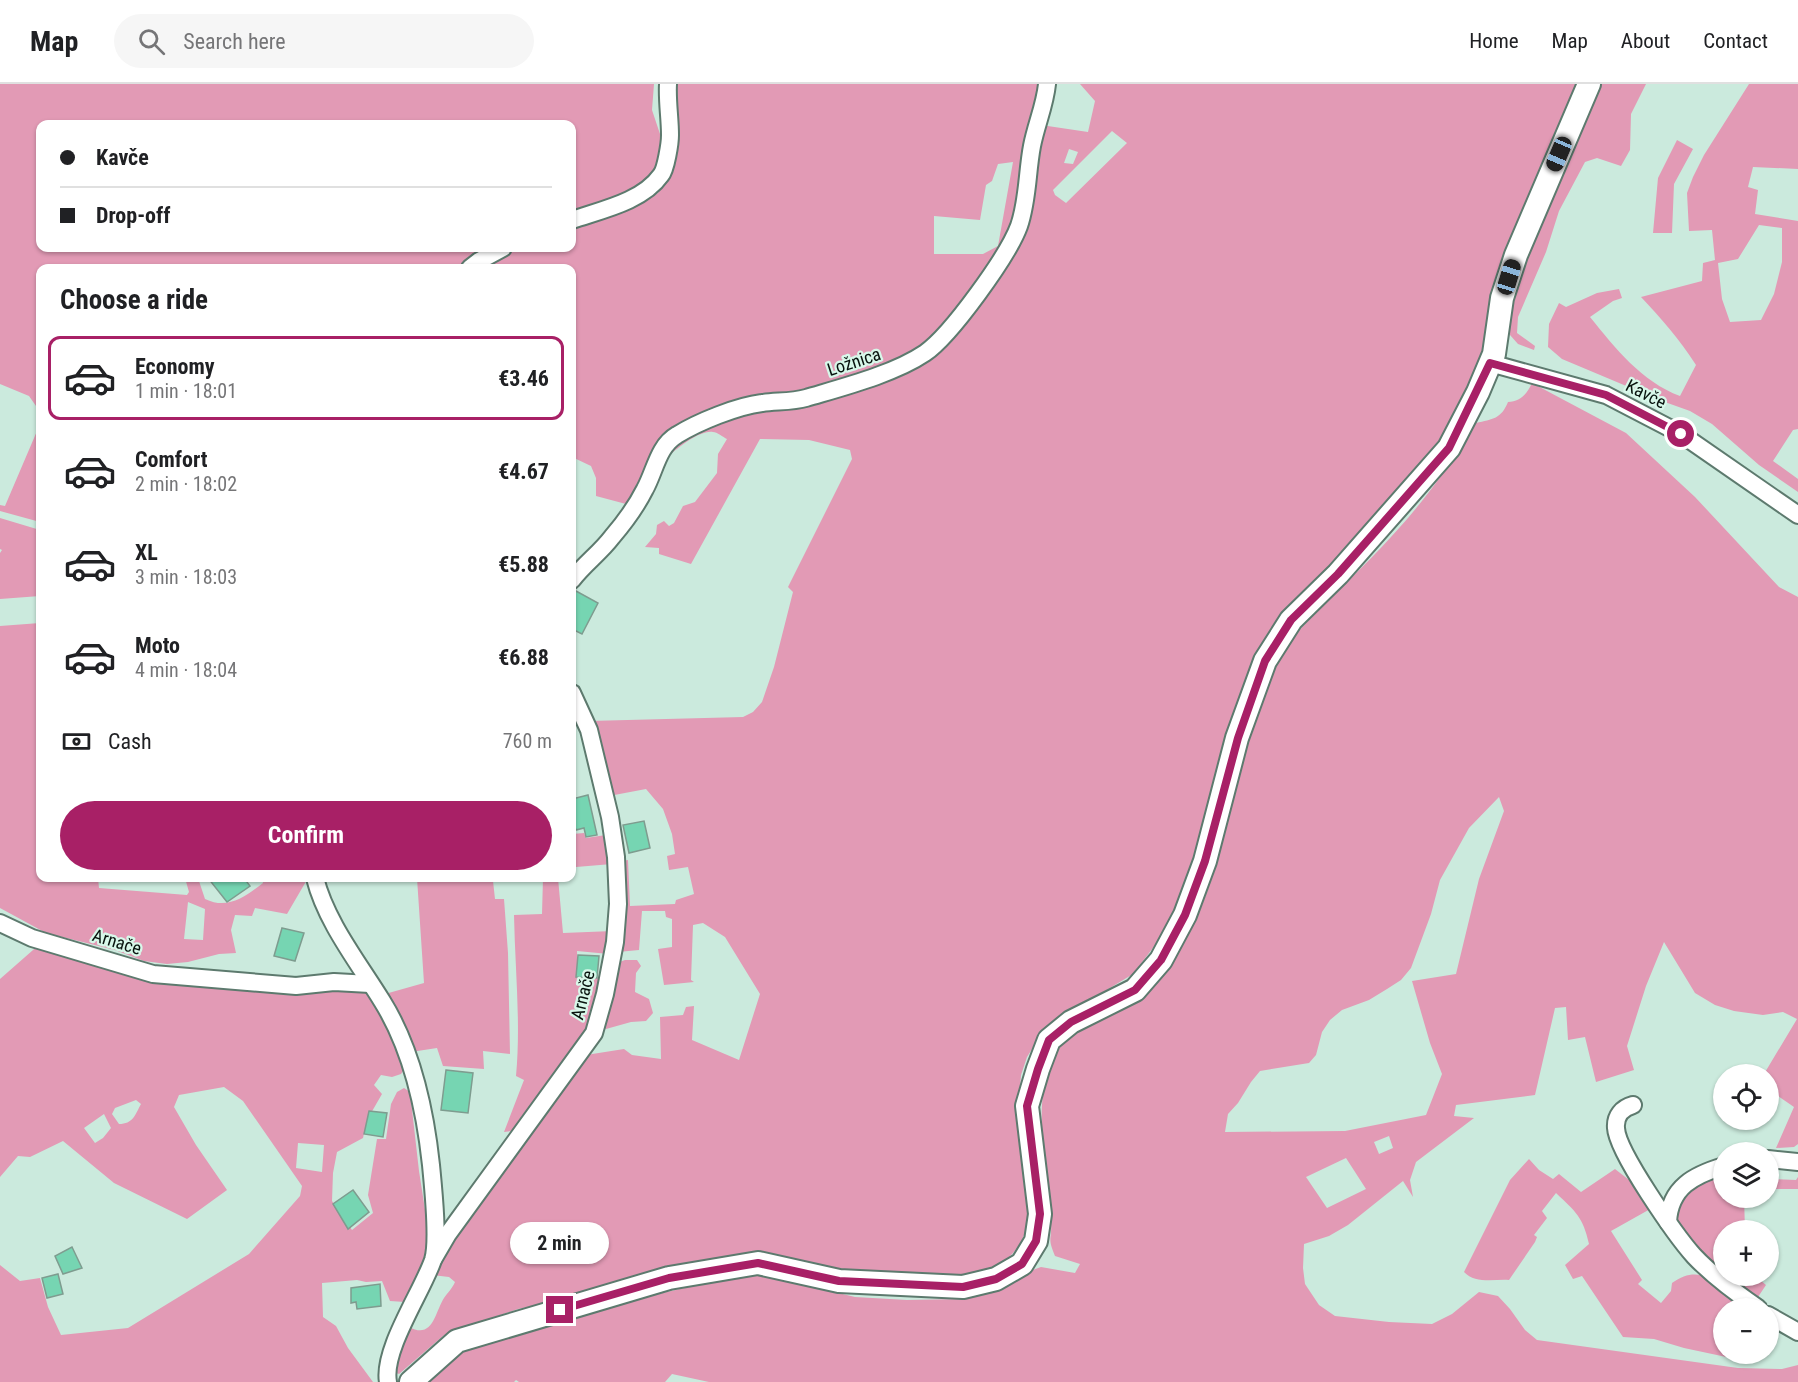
<!DOCTYPE html>
<meta charset="utf-8">
<style>
body{margin:0;font-family:"Roboto Condensed",sans-serif;background:#f6f6f6;color:#202124;height:100vh;display:flex;flex-direction:column;font-size:22px;white-space:nowrap}
*{box-sizing:border-box;margin:0}
p{font-size:20px;color:#757577}
.icon{flex:none;width:33px;height:33px;fill:none;stroke:currentColor;stroke-width:2;stroke-linecap:round;stroke-linejoin:round}
.map{position:relative;flex:1;overflow:hidden}
.side{position:absolute;left:36px;top:180px;width:540px;height:618px;display:flex;flex-direction:column;background:#fff;border-radius:12px;box-shadow:0 2px 4px #0004}
.side>*{flex:none}
.hud{position:absolute;left:36px;top:36px;width:540px;height:132px;border-radius:12px;box-shadow:0 2px 4px #0004;display:grid;align-content:center;height:132px;padding:0 24px;background:#fff}
.tools{position:absolute;left:1713px;top:980px;display:grid;gap:12px}
.tools a{display:grid;place-items:center;width:66px;height:66px;border-radius:50%;background:#fff;box-shadow:0 2px 4px #0004;font-size:30px}
.end{position:absolute;width:27px;height:27px;margin:-14px;border:8px solid #a82066;background:#fff;box-shadow:0 0 0 3px #fff}
.from{border-radius:50%}
.bubble{position:absolute;height:42px;border-radius:21px;background:#fff;box-shadow:0 2px 4px #0004;font-size:20px;font-weight:700;line-height:42px;text-align:center}
.car{position:absolute;width:18px;height:36px;margin:-18px -9px;border-radius:8px;box-shadow:0 0 4px 2px #0007;background:linear-gradient(#222 24%,#8ab4d8 0 40%,#222 0 76%,#8ab4d8 0 86%,#222 0)}
.hud b{display:flex;align-items:center;gap:21px;height:57px;font-size:22px}
.hud b+b{border-top:2px solid #e0e0e0}
.hud i{width:15px;height:15px;background:#202124}
ul{padding:0;list-style:none}
li{display:flex;align-items:center;gap:18px;height:84px;margin:0 12px 9px;padding:0 12px;border:3px solid transparent;border-radius:12px}
li div{flex:1}
li b{display:block;font-size:22px}
li em{font-style:normal;font-weight:700}
li.active{border-color:#a82066}
li>.icon{width:54px;height:54px;stroke-width:1.5}
h2{padding:0 24px;font-size:27px;line-height:72px}
.pay{display:flex;align-items:center;gap:15px;height:66px;padding:0 24px;font-size:22px}
.pay p{margin-inline-start:auto}
.cta{display:flex;gap:12px;margin-top:auto;padding:12px 24px}
.cta a{flex:1;height:69px;border-radius:36px;background:#a82066;color:#fff;font-size:24px;font-weight:700;line-height:69px;text-align:center}
header{display:flex;align-items:center;gap:36px;box-sizing:border-box;height:84px;padding:0 30px;background:#fff;border-bottom:2px solid #e0e0e0}
header strong{font-size:28px}
nav{display:flex;gap:33px;margin-inline-start:auto;font-size:21px}
.search{width:420px;height:54px;background:#f6f6f6;display:flex;align-items:center;gap:15px;box-sizing:border-box;padding:0 21px;border-radius:33px;color:#757577;font-size:22px}
.map>svg:first-child{display:block}
.green{fill:#e29ab5;fill-rule:evenodd}
.building{fill:#76d5b2;stroke:#7e9c8f;stroke-width:1.5}
.lines{fill:none;stroke-linecap:round;stroke-linejoin:round}
.street-casing{stroke:#5d7a6e;stroke-width:20}
.secondary-casing{stroke:#5d7a6e;stroke-width:26}
.street{stroke:#fff;stroke-width:16}
.secondary{stroke:#fff;stroke-width:22}
.route{stroke:#a82066;stroke-width:8}
.labels{text-anchor:middle;stroke-width:4.5;stroke-linejoin:round;paint-order:stroke}
.street-label{font-size:18px;fill:#08130e;stroke:#d8f8ea}
</style>
<header>
<strong>Map</strong>
<div class="search"><svg class="icon" aria-label="search" viewBox="0 0 24 24"><circle cx="10" cy="10" r="6"/><path d="M15 15l6 6"/></svg>Search here</div>
<nav><a>Home</a><a>Map</a><a>About</a><a>Contact</a></nav>
</header>
<div class="map">
<svg width="1798" height="1298" viewBox="0 0 1798 1298">
<rect width="100%" height="100%" fill="#cbeadd"/>
<g class="green">
<polygon points="0,0 654,0 652,26 661,53 659,81 636,107 572,129 572,40 40,40 40,164 491,164 462,184 40,184 40,324 36,322 29,312 0,300"/>
<path d="M675 0H1040L1016 132 995 175 937 252 907 273 799 311 687 337 626 420 596 412V394L591 382 572 373V184H480L489 178 518 164H572V144L644 118 658 109 672 85ZM1013 78 998 162 983 170H934V132L980 136 986 101 992 97 998 80Z"/>
<path d="M1080 0H1580L1486 271 1441 361 1390 420 1291 524 1259 564 1229 649 1193 783 1180 821 1159 856 1133 890 1054 938 1044 946 1027 973 1021 991 1018 1028 1023 1094 1028 1126 1027 1144 1021 1158 1013 1169 1003 1179 979 1192 955 1194 836 1186 769 1172 746 1170 709 1176 584 1211 518 1225 459 1245 443 1252 399 1290 394 1288 409 1243C433 1256 435 1228 444 1214 448 1208 452 1205 455 1198L449 1193 432 1191 459 1146 586 971 624 965 632 971 661 975 660 933 683 931 686 923 694 922 692 956 739 976 760 910 725 853 703 839 693 841 691 896 694 898 664 901 658 865 672 863V835L666 833 665 827H642L639 866 618 868 621 777 628 776 630 822 675 820 676 816 694 810 688 783 669 786 667 772 675 770 672 750 663 725 646 705 609 712 589 637 743 633 753 628 762 618 774 583 793 508 788 503 852 375 850 366 809 356 760 355 691 480 659 470V464L645 463 656 450 657 441 664 437 669 442 674 439 683 422 695 418 717 389 718 370 727 355C723 353 717 348 713 348 700 346 681 362 672 369L668 368 671 363 709 340 899 289 1000 183 1041 41 1088 48 1095 17ZM1112 47 1127 59 1066 119 1055 111 1053 106ZM1069 65 1078 68 1073 80 1064 79Z"/>
<polygon points="1599,0 1646,0 1631,30 1630,66 1621,82 1597,74 1585,78 1559,127 1546,168 1518,233 1517,249 1535,262 1534,266 1518,260 1510,251 1509,242 1514,202"/>
<path d="M1749 0H1798V85L1753 83 1748 103 1758 106 1755 130 1798 137V345L1793 346 1773 377 1798 395V408L1759 381 1712 340 1690 327 1662 317 1562 275 1548 263 1549 240 1559 219 1566 223 1597 209 1619 205 1622 214 1613 217 1590 233C1615 264 1642 298 1680 312L1696 281C1680 256 1661 234 1641 213L1702 197 1703 179 1715 176 1712 146 1689 147 1687 109 1693 93 1704 71ZM1759 141 1782 144V178L1774 210 1761 236 1730 238 1722 215 1718 179 1738 175Z"/>
<polygon points="1677,56 1693,65 1674,100 1672,149 1653,149 1658,94"/>
<path d="M1532 299 1626 349 1695 413 1779 503 1798 513V1060L1794 1063 1776 1064 1794 1023 1769 1006 1768 990H1764L1797 935 1783 928 1763 931 1734 927 1715 921 1695 909 1664 858 1646 902 1627 962 1634 986 1596 998 1585 953 1568 956 1566 923 1555 924 1535 1011 1456 1021 1454 1032 1474 1034 1416 1078 1410 1096 1413 1113 1403 1097 1348 1141 1329 1152 1304 1160 1303 1184 1305 1200 1319 1221 1335 1232 1389 1238 1432 1240 1452 1230 1479 1208 1498 1212 1510 1225 1525 1246 1537 1256 1738 1284 1782 1285 1798 1281V1298H709L672 1290 665 1298H519L516 1296 514 1298H428L447 1277 471 1260 615 1220 719 1196 746 1191 768 1192 855 1213 907 1216 962 1215 985 1209 1008 1201 1030 1187 1041 1183 1075 1189 1080 1180 1055 1172C1047 1153 1052 1157 1051 1139 1051 1119 1045 1099 1044 1079 1041 1039 1035 977 1073 950 1088 939 1106 933 1122 924 1145 912 1170 883 1183 861 1234 772 1230 664 1279 574 1288 557 1303 542 1317 528 1344 500 1374 473 1400 443 1428 412 1454 375 1476 339 1493 335 1501 335 1508 318 1520 318 1527 310 1532 299ZM1499 713 1504 727 1479 795 1456 890 1412 897 1430 959 1442 990 1426 1031 1345 1047 1225 1048 1228 1030 1238 1019 1251 998 1260 987 1309 979 1316 971 1322 948 1330 936 1342 926 1369 916 1387 905 1401 896 1411 884 1431 830 1440 796 1469 744ZM1389 1052 1393 1064 1379 1070 1374 1058ZM1346 1074 1366 1105 1327 1124 1306 1093Z"/>
<polygon points="40,340 40,438 0,427 0,421 5,422"/>
<polygon points="0,434 40,446 40,468 38,472 40,473 40,512 0,515 0,469 2,466 0,465"/>
<path d="M40 539V794H98L99 804 187 811 189 808 185 794H198L205 815C228 826 245 813 263 799L262 794H308L287 830 255 824 252 832 235 831 231 846 236 869 219 870 188 878 167 880 144 877 115 866 46 849 0 824V542ZM188 818 205 825 203 856 184 855Z"/>
<polygon points="584,749 586,754 606,751 612,780 576,783 575,773 572,773 572,750"/>
<polygon points="417,794 458,794 493,797 495,815 504,815 508,869 510,970 483,967 484,985 443,982 437,964 411,968 385,910 424,899"/>
<path d="M543 794H558L563 849 613 847 609 870 577 867 578 892 604 894C596 919 588 944 575 967 558 996 534 1022 511 1047L504 1048 524 996 516 992C521 939 515 885 514 831L542 830Z"/>
<path d="M41 859 114 884 366 903 382 923 405 984 401 990 392 993 381 991 374 1001 382 1010 367 1036 363 1054 337 1068 333 1089 332 1117 352 1146 373 1129 368 1111 377 1055H386L391 1020 397 1008 404 1004 410 1008 419 1087 428 1145 426 1168 420 1187 405 1218 390 1217 382 1197 366 1198 357 1196 322 1199 323 1233 336 1242 348 1264 373 1298H0V1181L20 1197 40 1194 48 1223 61 1251 128 1244 249 1170 300 1112 302 1102 243 1017 224 1003 179 1011 174 1023 196 1061 227 1106 187 1135 114 1099 63 1057 30 1073 18 1072 0 1093V895ZM136 1016 141 1020C135 1031 133 1040 119 1040L112 1030 115 1024ZM104 1030 111 1044 103 1054 95 1059 84 1044ZM298 1059 324 1061 322 1088 296 1084Z"/>
<polygon points="625,876 637,876 641,882 636,889 635,908 649,915 653,929 646,937 631,938 606,945 600,940 617,879"/>
<path d="M1529 1075 1539 1086 1553 1095 1559 1090 1581 1108 1615 1085 1638 1103 1652 1124 1611 1147 1642 1196 1638 1200 1661 1219 1671 1207 1672 1199C1700 1178 1719 1200 1744 1216L1740 1224H1724V1269H1751L1745 1277 1684 1264 1654 1255 1623 1253 1582 1192 1573 1195 1565 1181 1589 1160C1583 1133 1576 1128 1556 1109L1542 1127 1547 1134 1534 1151 1537 1153 1535 1158 1509 1196C1494 1195 1475 1200 1464 1188L1510 1096Z"/>
<polygon points="1723,1077 1724,1113 1744,1113 1745,1146 1724,1146 1723,1157 1713,1164 1722,1180 1723,1179 1724,1191 1754,1191 1766,1201 1756,1216 1731,1200 1681,1151 1669,1121"/>
<polygon points="1798,1093 1798,1105 1769,1105 1769,1095 1796,1096"/>
</g>
<g class="building">
<polygon points="576,507 598,519 582,550 572,545 572,515"/>
<polygon points="588,711 597,751 586,753 584,744 576,746 575,743 572,743 572,715"/>
<polygon points="644,737 650,764 629,769 623,741"/>
<polygon points="208,794 244,794 250,802 227,818"/>
<polygon points="282,844 304,849 295,877 274,872"/>
<polygon points="578,871 599,872 597,894 576,893"/>
<polygon points="446,986 473,989 468,1029 441,1026"/>
<polygon points="369,1027 387,1029 383,1053 364,1050"/>
<polygon points="353,1106 369,1128 348,1145 333,1120"/>
<polygon points="72,1163 82,1184 63,1190 55,1172"/>
<polygon points="58,1190 63,1210 47,1214 42,1194"/>
<polygon points="380,1200 381,1222 357,1225 356,1218 351,1219 351,1204"/>
</g>
<g class="lines">
<defs>
<g id="street">
<path d="M572 136C601 126 642 118 661 91 666 85 670 59 670 51 670 34 667 17 668 0"/>
<polyline points="470,184 479,177 503,164"/>
<polyline points="1490,279 1606,311 1681,350 1798,431"/>
<path d="M572 496C584 480 600 469 612 453 624 439 637 421 645 405 655 387 658 362 677 351 698 338 737 322 762 319 776 317 792 318 806 314 843 303 894 290 925 269 951 251 1008 172 1019 142 1028 116 1027 88 1032 62 1036 41 1045 21 1047 0"/>
<path d="M315 794C326 838 358 878 382 917 412 965 425 1025 431 1081 433 1102 439 1157 433 1176 422 1208 382 1266 388 1298"/>
<polyline points="0,839 32,854 153,890 296,902 334,898 370,900"/>
<path d="M1633 1021C1622 1024 1615 1032 1616 1044 1617 1068 1677 1153 1694 1172 1713 1192 1736 1209 1758 1224"/>
<polyline points="1768,1075 1798,1078"/>
<path d="M1668 1138C1670 1103 1694 1091 1724 1082"/>
<polyline points="434,1174 448,1150 594,949 605,910 615,858 618,820 616,773 610,733 589,646 572,609"/>
<polyline points="1768,1231 1798,1248"/>
</g>
<polyline id="secondary" points="411,1298 457,1257 669,1194 758,1179 839,1197 963,1203 996,1195 1022,1180 1036,1157 1040,1130 1027,1022 1038,985 1049,956 1071,938 1135,906 1161,876 1185,831 1205,777 1237,654 1265,577 1291,536 1338,490 1449,364 1478,308 1494,270 1502,214 1516,171 1589,0"/>
</defs>
<use href="#street" class="street-casing"/>
<use href="#secondary" class="secondary-casing"/>
<use href="#street" class="street"/>
<use href="#secondary" class="secondary"/>
</g>
<g class="lines">
<polyline class="route" points="560,1226 669,1194 758,1179 839,1197 963,1203 996,1195 1022,1180 1036,1157 1040,1130 1027,1022 1038,985 1049,956 1071,938 1135,906 1161,876 1185,831 1205,777 1238,654 1265,577 1291,536 1338,490 1449,364 1490,279 1606,311 1681,350"/>
</g>
<g class="labels">
<g class="street-label">
<text transform="translate(854 278) rotate(-18)" y="6">Ložnica</text>
<text transform="translate(1646 310) rotate(27)" y="6">Kavče</text>
<text transform="translate(117 858) rotate(17)" y="6">Arnače</text>
<text transform="translate(583 911) rotate(-76)" y="6">Arnače</text>
</g>
</g>
</svg>
<div class="tools">
<a><svg class="icon" aria-label="locate" viewBox="0 0 24 24"><circle cx="12" cy="12" r="6"/><path d="M12 2v4M12 18v4M2 12h4M18 12h4"/></svg></a>
<a><svg class="icon" aria-label="layers" viewBox="0 0 24 24"><path d="M12 4l9 5-9 5-9-5zM3 14l9 5 9-5"/></svg></a>
<a>+</a>
<a>−</a>
</div>
<i class="end from" style="left:1681px;top:350px"></i>
<i class="end" style="left:560px;top:1226px"></i>
<div class="bubble" style="left:510px;top:1138px;width:99px">2 min</div>
<i class="car" style="left:1559px;top:70px;rotate:203deg"></i>
<i class="car" style="left:1509px;top:193px;rotate:17deg"></i>
<div class="hud">
<b><i class="from"></i>Kavče</b>
<b><i></i>Drop-off</b>
</div>
<section class="side">
<h2>Choose a ride</h2>
<ul>
<li class="active"><svg class="icon" aria-label="car" viewBox="0 0 24 24"><path d="M5 17H2v-5l4-1 3-4h7l3 4 3 1v5h-3M9 17h6M6 11h13"/><circle cx="7" cy="17" r="2"/><circle cx="17" cy="17" r="2"/></svg><div><b>Economy</b><p>1 min · 18:01</p></div><em>€3.46</em></li>
<li><svg class="icon" aria-label="car" viewBox="0 0 24 24"><path d="M5 17H2v-5l4-1 3-4h7l3 4 3 1v5h-3M9 17h6M6 11h13"/><circle cx="7" cy="17" r="2"/><circle cx="17" cy="17" r="2"/></svg><div><b>Comfort</b><p>2 min · 18:02</p></div><em>€4.67</em></li>
<li><svg class="icon" aria-label="car" viewBox="0 0 24 24"><path d="M5 17H2v-5l4-1 3-4h7l3 4 3 1v5h-3M9 17h6M6 11h13"/><circle cx="7" cy="17" r="2"/><circle cx="17" cy="17" r="2"/></svg><div><b>XL</b><p>3 min · 18:03</p></div><em>€5.88</em></li>
<li><svg class="icon" aria-label="car" viewBox="0 0 24 24"><path d="M5 17H2v-5l4-1 3-4h7l3 4 3 1v5h-3M9 17h6M6 11h13"/><circle cx="7" cy="17" r="2"/><circle cx="17" cy="17" r="2"/></svg><div><b>Moto</b><p>4 min · 18:04</p></div><em>€6.88</em></li>
</ul>
<div class="pay"><svg class="icon" aria-label="cash" viewBox="0 0 24 24"><path d="M3 7h18v10H3z"/><circle cx="12" cy="12" r="2"/></svg>Cash<p>760 m</p></div>
<div class="cta"><a>Confirm</a></div>
</section>
</div>
